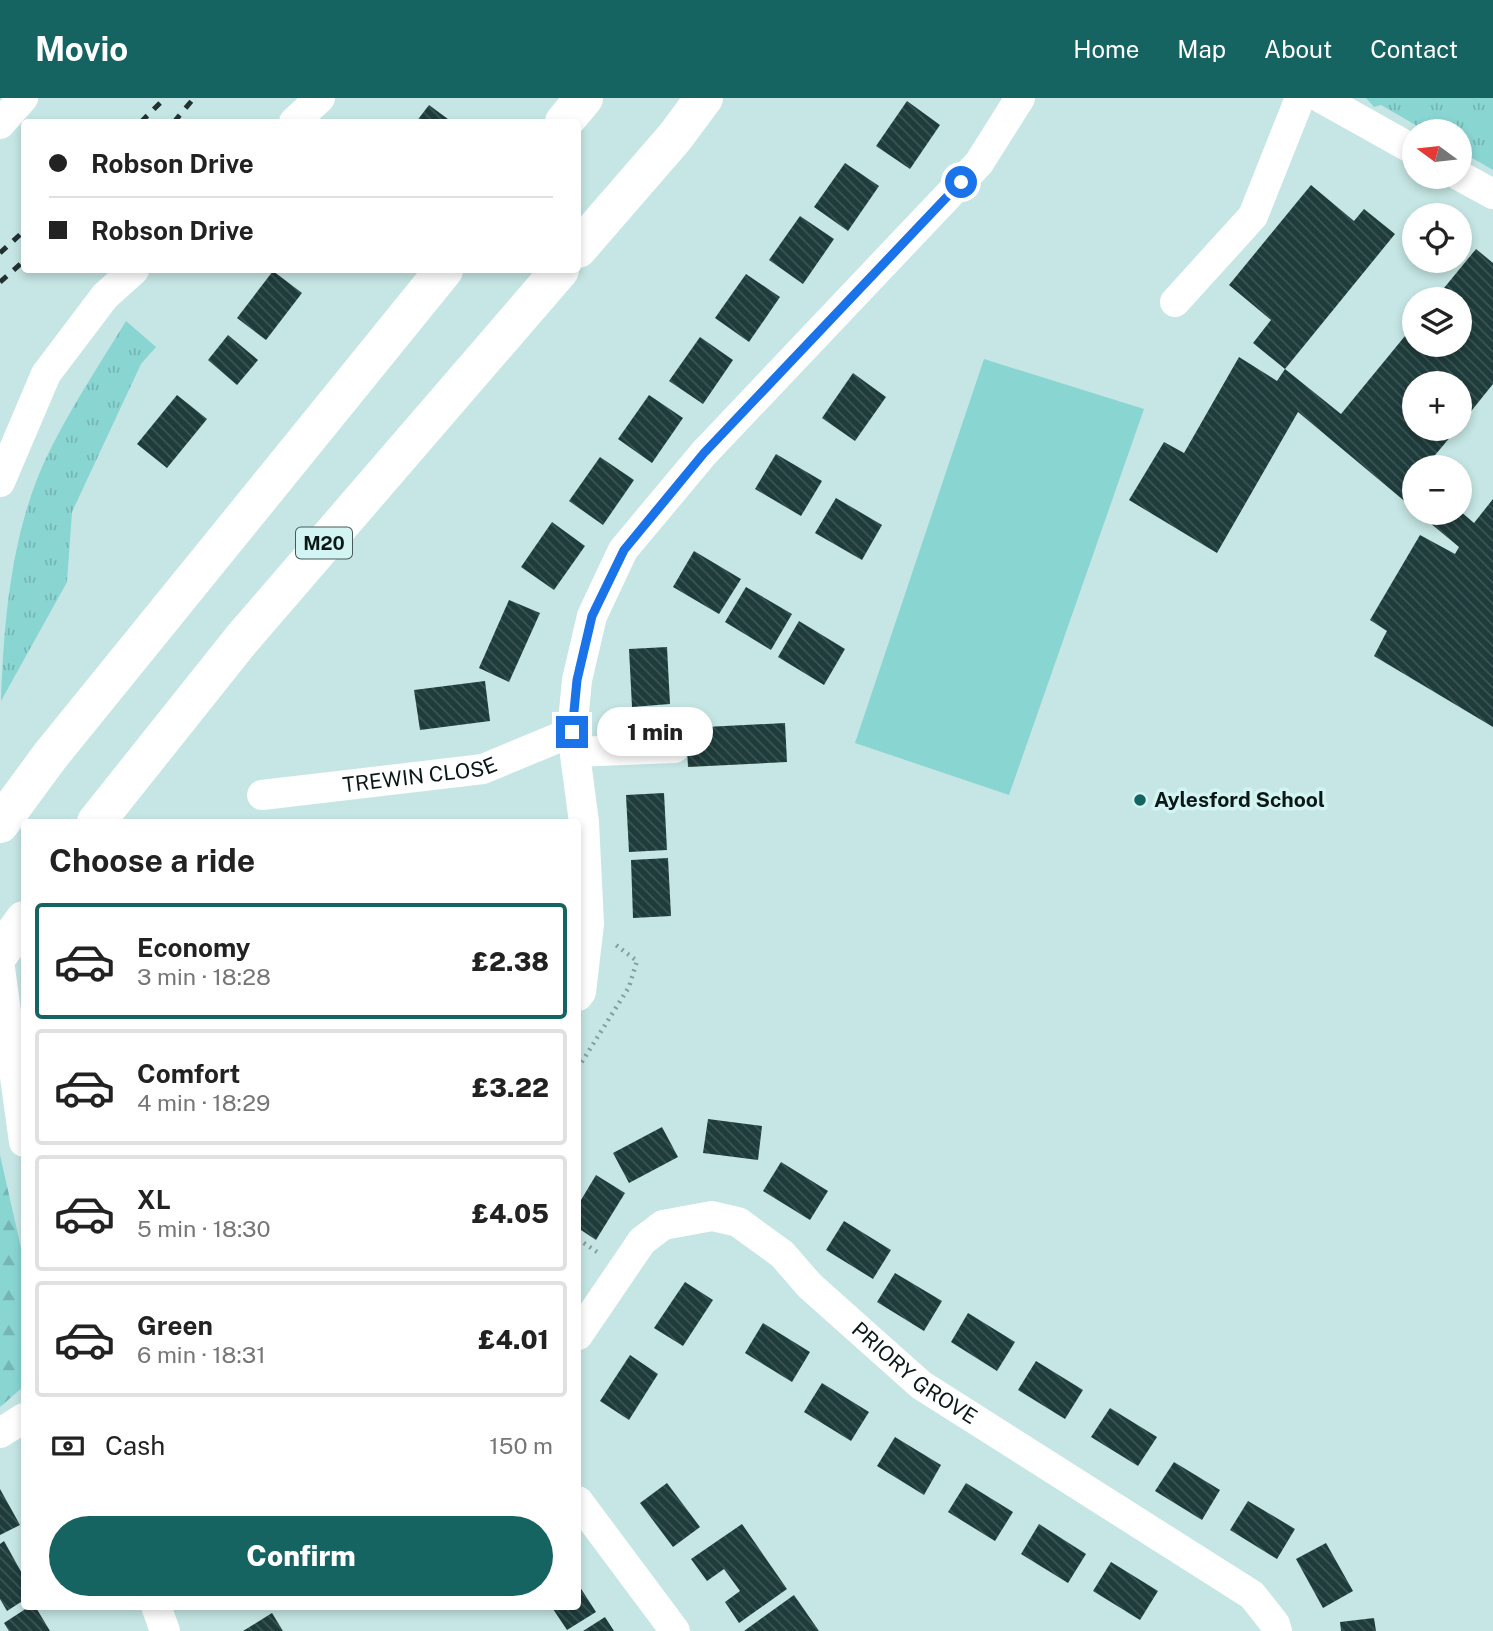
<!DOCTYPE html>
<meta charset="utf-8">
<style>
body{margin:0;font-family:"Public Sans",sans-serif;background:#f2f2f2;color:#222;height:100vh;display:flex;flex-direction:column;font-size:26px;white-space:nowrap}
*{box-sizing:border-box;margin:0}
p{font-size:23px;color:#767676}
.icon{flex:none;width:38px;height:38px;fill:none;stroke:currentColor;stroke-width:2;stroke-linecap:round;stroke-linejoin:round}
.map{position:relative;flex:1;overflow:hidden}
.panel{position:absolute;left:21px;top:721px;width:560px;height:791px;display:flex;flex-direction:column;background:#fff;border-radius:7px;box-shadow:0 4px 10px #0003}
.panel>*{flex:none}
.top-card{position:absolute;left:21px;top:21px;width:560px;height:154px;border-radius:7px;box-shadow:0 4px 10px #0003;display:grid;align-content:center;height:154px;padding:0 28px;background:#fff}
.needle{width:46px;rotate:285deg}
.tools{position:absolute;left:1402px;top:21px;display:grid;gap:14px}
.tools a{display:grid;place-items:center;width:70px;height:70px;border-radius:50%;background:#fff;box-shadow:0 4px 10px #0003;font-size:35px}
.end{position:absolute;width:32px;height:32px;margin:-16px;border:9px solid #1a73e8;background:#fff;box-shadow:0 0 0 4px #fff}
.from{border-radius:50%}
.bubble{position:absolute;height:49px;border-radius:24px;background:#fff;box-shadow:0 4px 10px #0003;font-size:23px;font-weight:800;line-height:49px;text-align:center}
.top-card b{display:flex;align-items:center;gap:24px;height:66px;font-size:26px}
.top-card b+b{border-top:2px solid #e0e0e0}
.top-card i{width:18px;height:18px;background:#222}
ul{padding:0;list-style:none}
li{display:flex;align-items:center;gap:21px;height:116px;margin:0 14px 10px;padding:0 14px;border:4px solid #e0e0e0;border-radius:7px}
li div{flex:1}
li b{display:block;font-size:26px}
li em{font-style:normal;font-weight:800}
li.on{border-color:#166462}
li>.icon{width:63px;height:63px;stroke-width:1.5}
h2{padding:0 28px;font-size:32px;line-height:84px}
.pay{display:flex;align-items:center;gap:18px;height:77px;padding:0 28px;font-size:26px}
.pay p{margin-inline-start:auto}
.button{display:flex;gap:14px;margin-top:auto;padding:14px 28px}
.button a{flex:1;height:80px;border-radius:42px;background:#166462;color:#fff;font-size:28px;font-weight:800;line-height:80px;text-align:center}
header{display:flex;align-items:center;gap:42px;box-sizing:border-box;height:98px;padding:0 35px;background:#166462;color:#fff}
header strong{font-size:33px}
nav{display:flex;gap:38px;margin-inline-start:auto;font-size:24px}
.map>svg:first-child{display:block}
.grass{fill:url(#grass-tufts)}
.forest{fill:url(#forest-firs)}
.park{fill:#89d5d2}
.building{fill:url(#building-back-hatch)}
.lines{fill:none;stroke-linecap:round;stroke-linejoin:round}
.path{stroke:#849e9d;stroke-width:4.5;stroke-dasharray:2 5;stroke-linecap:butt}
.minor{stroke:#fff;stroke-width:30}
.highway{stroke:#fff;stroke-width:38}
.rail{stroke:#223130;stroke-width:5;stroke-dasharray:9 9;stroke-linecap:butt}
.route{stroke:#1a73e8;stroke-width:9}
.poi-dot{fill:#166462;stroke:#d2f4f2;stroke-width:2.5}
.labels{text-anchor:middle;stroke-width:7;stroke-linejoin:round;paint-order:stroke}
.shield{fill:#d2f4f2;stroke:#475a59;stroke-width:2}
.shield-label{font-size:19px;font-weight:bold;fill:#0c1818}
.street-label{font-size:21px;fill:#0c1818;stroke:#d2f4f2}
.poi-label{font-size:21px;font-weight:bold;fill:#0c1818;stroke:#d2f4f2;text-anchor:start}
</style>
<header>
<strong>Movio</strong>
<nav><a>Home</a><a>Map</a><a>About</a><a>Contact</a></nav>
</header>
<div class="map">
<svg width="1493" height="1533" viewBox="0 0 1493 1533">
<defs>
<pattern id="grass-tufts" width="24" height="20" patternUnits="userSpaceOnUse" patternTransform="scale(1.75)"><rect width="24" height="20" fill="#89d5d2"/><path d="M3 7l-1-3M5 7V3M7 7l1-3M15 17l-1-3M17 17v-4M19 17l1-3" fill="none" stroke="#75b6b4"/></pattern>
<pattern id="forest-firs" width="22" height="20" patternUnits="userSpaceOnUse" patternTransform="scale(1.75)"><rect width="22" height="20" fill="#89d5d2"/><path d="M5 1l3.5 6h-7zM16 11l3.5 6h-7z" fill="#75b6b4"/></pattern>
<pattern id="building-back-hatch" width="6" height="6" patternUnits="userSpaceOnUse" patternTransform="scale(1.75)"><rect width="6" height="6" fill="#1e3c3b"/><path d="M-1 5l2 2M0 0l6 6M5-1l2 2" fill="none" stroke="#3c5554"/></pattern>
</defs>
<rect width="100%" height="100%" fill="#c5e6e4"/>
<g class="grass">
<polygon points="1366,0 1493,0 1493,72 1460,53 1460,33 1426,33 1381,7 1374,9"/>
<path d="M126 223 156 249 141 266 72 414 67 484 1 603C4 518 12 425 52 348 74 305 101 264 126 223Z"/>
</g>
<polygon class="forest" points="0,1057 24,1163 24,1288 0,1309"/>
<polygon class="park" points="984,261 1144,311 1009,697 855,645"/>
<g class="building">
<polygon points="907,3 940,27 910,71 876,48"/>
<polygon points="429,7 452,24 416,24"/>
<polygon points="845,65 879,88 848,133 814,109"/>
<polygon points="1311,87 1354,123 1364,111 1395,136 1285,271 1253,245 1271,222 1229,187"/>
<polygon points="800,118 834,141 803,186 769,162"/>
<polygon points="1476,151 1493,165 1493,286 1460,327 1460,285 1414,285 1414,331 1457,331 1425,369 1414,369 1414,411 1298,314 1217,455 1129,402 1164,344 1184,355 1239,259 1277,283 1285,271 1341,316 1414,227 1414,247 1460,247 1460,201 1435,201"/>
<polygon points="273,173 302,195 266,242 237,220"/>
<polygon points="746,176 780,199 749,244 715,220"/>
<polygon points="228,237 258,262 237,287 208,262"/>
<polygon points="700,239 733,262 703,306 669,283"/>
<polygon points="853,275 886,299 855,343 822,320"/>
<polygon points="177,297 207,321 167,370 137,346"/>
<polygon points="649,297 683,320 652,365 618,341"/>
<polygon points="776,356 822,383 801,418 755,391"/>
<polygon points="600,359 634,382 603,427 569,403"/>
<polygon points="836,400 882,427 862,462 815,435"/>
<polygon points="1493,401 1493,629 1374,558 1387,533 1370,522 1420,437 1455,456 1459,449 1418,415 1460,413 1474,425"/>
<polygon points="552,424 585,448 554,492 521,469"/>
<polygon points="694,453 741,481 719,516 673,489"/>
<polygon points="746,489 792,516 771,552 725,524"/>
<polygon points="509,502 540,515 509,584 479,570"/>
<polygon points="799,523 845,551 824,587 778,559"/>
<polygon points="667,549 670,606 632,609 629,551"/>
<polygon points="485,583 490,623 420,632 414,592"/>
<polygon points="785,625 787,664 688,669 686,630"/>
<polygon points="664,695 667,752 629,754 626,697"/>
<polygon points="668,760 671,818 633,820 631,762"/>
<polygon points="708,1021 762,1028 758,1062 703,1055"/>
<polygon points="662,1029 678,1059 629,1085 613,1055"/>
<polygon points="781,1064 828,1093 810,1122 763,1093"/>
<polygon points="596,1077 625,1095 596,1142 578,1130 578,1107"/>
<polygon points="844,1123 891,1152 873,1181 826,1152"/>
<polygon points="895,1175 942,1203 924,1233 877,1204"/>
<polygon points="685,1184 713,1202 683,1248 654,1230"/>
<polygon points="968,1215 1015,1244 997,1273 951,1244"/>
<polygon points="763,1225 810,1254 792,1284 745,1255"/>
<polygon points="630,1257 658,1276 629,1322 600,1303"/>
<polygon points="1036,1263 1083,1292 1065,1321 1018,1292"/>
<polygon points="822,1285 869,1314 851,1343 804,1314"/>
<polygon points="1110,1310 1157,1339 1138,1368 1091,1339"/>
<polygon points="895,1339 941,1367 924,1397 877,1368"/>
<polygon points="1174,1364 1220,1392 1202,1422 1155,1393"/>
<polygon points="667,1385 700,1429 673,1449 640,1405"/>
<polygon points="966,1385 1013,1414 995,1443 948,1414"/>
<polygon points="0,1391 20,1427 0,1437"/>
<polygon points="1248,1403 1295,1431 1277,1461 1230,1432"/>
<polygon points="742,1426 787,1491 739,1525 725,1504 740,1493 724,1471 707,1483 691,1461"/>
<polygon points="1039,1426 1086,1456 1068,1485 1021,1456"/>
<polygon points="4,1443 24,1479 24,1502 7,1513 0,1501 0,1446"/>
<polygon points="1326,1445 1353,1493 1323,1510 1296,1461"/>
<polygon points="1111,1464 1158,1493 1140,1522 1093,1493"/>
<polygon points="578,1486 596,1514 567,1532 551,1508 578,1508"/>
<polygon points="794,1497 819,1533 744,1533"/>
<polygon points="30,1508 35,1508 50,1533 9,1533 4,1525"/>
<polygon points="272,1515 283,1533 243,1533"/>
<polygon points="605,1519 614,1533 583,1533"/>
<polygon points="1374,1520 1376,1533 1341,1533 1340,1524"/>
</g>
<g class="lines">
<g class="path">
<polyline points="578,970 629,889 637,863 616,847"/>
<polyline points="578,1141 600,1156"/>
</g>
<g class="minor">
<polyline points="1321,0 1414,52"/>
<polyline points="294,24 320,0"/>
<polyline points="0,26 23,0"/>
<polyline points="1460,78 1493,96"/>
<polyline points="1175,204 1253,118 1300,0"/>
<polyline points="0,384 46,276 105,198 134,172"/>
<polyline points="575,654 674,650"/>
<path id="s1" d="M262 697 483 671 572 634"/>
<polyline points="0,870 24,1044"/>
<polyline points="578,898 581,894 589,826 584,724 572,634 577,582 592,518 623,452 704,355 979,65 1020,0"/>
<path id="s2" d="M578 1237 642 1143 663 1127 712 1118 738 1124 782 1156 810 1188 921 1287 1252 1497 1275 1526 1277 1533"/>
<polyline points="0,1335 24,1320"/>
<polyline points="578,1403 675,1533"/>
<polyline points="156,1508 165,1533"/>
</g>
<g class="highway">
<polyline points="564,24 584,0"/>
<polyline points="578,151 675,39 704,0"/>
<polyline points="96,724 241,542 560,172"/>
<polyline points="0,726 50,658 444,172"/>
<polyline points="0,855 24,822"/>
</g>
<g class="rail">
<polyline points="141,24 165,0"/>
<polyline points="174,24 194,0"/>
<polyline points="0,155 24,133"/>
<polyline points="0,184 24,163"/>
</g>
</g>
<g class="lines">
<polyline class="route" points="572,634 577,582 592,518 624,452 704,355 961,84"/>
</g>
<circle class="poi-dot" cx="1140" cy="702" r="7"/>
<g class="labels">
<rect class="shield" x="296" y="429.5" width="56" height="31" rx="5"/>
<g class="shield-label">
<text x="324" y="452">M20</text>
</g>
<g class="street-label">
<text dy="7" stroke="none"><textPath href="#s1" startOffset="159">TREWIN CLOSE</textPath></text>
<text dy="7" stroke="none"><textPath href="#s2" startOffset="450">PRIORY GROVE</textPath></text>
</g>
<g class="poi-label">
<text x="1154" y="709">Aylesford School</text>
</g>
</g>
</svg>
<div class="tools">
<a><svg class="needle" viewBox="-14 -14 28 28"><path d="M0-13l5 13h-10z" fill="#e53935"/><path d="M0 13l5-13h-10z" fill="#767676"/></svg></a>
<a><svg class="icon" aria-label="locate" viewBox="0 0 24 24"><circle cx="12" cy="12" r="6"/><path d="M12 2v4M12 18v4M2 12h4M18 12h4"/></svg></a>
<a><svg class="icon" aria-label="layers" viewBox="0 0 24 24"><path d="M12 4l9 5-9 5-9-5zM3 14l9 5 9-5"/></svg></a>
<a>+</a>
<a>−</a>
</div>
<i class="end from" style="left:961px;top:84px"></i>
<i class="end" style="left:572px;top:634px"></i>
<div class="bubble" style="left:597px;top:609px;width:116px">1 min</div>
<div class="top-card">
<b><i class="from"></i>Robson Drive</b>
<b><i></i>Robson Drive</b>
</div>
<section class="panel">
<h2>Choose a ride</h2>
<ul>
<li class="on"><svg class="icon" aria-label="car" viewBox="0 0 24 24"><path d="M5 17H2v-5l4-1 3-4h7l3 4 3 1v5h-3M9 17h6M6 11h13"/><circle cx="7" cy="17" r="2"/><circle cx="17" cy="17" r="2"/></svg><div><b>Economy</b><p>3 min · 18:28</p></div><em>£2.38</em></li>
<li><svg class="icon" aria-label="car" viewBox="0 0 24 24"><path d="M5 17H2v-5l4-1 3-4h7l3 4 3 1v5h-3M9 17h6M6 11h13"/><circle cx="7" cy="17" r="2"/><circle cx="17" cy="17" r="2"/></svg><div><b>Comfort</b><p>4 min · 18:29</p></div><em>£3.22</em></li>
<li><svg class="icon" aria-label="car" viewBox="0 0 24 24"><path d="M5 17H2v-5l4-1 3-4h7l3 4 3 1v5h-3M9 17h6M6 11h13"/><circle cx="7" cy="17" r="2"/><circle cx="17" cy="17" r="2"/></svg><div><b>XL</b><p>5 min · 18:30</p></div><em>£4.05</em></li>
<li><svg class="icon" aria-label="car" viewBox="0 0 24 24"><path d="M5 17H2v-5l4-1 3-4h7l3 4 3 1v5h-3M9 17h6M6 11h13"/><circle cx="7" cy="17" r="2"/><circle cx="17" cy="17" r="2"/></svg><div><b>Green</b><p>6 min · 18:31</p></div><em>£4.01</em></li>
</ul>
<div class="pay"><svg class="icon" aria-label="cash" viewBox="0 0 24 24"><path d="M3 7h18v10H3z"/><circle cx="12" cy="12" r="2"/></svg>Cash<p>150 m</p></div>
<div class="button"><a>Confirm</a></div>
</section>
</div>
